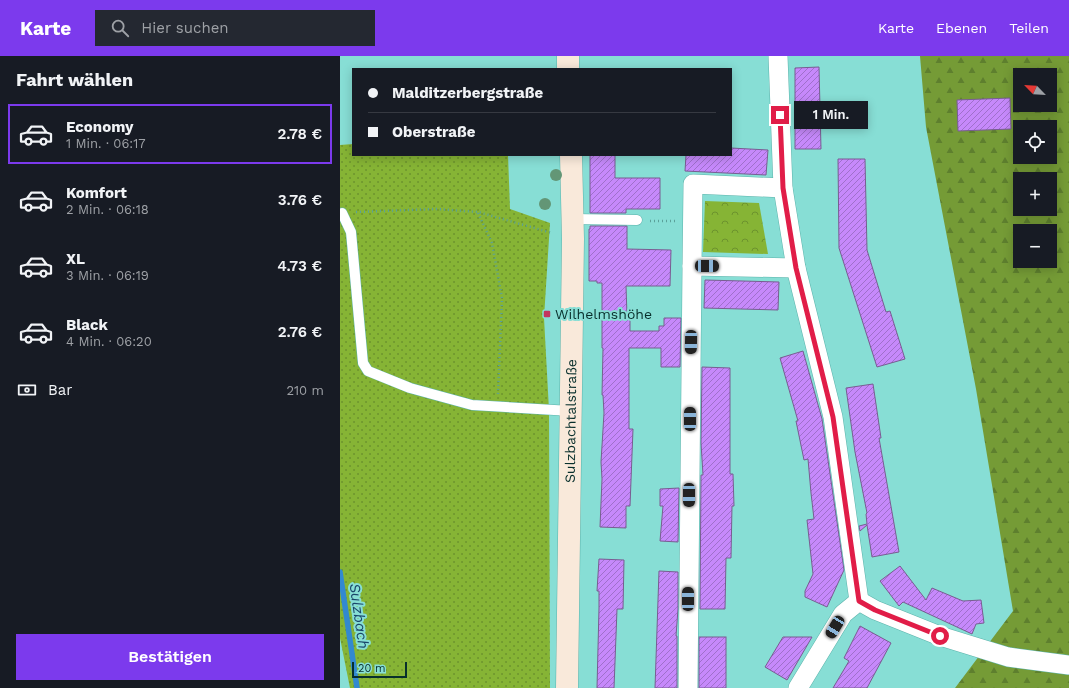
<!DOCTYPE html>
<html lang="de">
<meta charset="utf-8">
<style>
body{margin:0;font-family:"Work Sans",sans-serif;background:#242831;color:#f1f3f6;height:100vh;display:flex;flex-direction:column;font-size:15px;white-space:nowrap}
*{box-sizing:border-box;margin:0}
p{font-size:13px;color:#9ea1a6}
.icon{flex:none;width:22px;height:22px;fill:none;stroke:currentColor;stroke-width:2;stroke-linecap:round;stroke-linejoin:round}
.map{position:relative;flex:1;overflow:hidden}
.details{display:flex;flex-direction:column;background:#171b24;width:340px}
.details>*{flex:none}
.banner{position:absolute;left:12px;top:12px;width:380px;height:88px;border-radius:0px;box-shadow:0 2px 10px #0003;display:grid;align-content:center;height:88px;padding:0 16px;background:#171b24}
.needle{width:26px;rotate:295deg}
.buttons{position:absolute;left:673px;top:12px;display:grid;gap:8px}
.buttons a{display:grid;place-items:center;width:44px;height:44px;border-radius:0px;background:#171b24;box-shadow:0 2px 10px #0003;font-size:20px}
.scale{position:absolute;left:12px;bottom:10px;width:55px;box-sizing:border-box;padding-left:4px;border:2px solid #082f2c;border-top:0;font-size:11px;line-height:14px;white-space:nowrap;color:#082f2c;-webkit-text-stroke:3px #87ded5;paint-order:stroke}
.end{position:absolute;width:18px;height:18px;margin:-9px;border:5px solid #e11d48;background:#fff;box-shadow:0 0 0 2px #fff}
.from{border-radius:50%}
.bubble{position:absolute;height:28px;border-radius:0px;background:#171b24;box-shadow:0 2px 10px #0003;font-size:13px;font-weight:600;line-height:28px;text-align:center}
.car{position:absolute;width:12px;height:24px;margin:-12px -6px;border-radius:5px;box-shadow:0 0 3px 1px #0007;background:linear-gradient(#222 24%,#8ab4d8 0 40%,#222 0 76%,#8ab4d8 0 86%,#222 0)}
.banner b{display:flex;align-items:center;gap:14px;height:38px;font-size:15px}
.banner b+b{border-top:1px solid #363941}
.banner i{width:10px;height:10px;background:#f1f3f6}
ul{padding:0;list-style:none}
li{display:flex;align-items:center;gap:12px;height:60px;margin:0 8px 6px;padding:0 8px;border:2px solid transparent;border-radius:0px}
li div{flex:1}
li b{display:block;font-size:15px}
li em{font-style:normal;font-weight:600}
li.on{border-color:#7c3aed}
li>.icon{width:36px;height:36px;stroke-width:1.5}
h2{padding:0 16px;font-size:18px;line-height:48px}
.pay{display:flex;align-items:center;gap:10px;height:44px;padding:0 16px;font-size:15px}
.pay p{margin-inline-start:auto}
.action{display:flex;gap:8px;margin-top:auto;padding:8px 16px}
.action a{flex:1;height:46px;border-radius:0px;background:#7c3aed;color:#fff;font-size:16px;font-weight:600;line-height:46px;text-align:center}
header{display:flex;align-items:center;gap:24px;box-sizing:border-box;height:56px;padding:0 20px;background:#7c3aed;color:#fff}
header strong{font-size:19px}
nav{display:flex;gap:22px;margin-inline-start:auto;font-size:14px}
.search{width:280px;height:36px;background:#242831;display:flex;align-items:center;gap:10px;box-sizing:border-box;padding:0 14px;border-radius:0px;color:#9ea1a6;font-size:15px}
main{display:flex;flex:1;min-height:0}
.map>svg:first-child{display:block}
.grass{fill:url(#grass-dots)}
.forest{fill:url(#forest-firs);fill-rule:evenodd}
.park{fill:url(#park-crowns)}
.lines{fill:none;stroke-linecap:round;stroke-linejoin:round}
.stream{stroke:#3289d0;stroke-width:5.5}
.building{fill:url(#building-hatch);stroke:#785d91}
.lane-casing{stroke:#5cb3ab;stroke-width:11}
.street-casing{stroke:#5cb3ab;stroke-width:20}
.secondary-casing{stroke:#5cb3ab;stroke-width:23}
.path{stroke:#5ba19a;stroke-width:2.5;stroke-dasharray:1 3;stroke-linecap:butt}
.lane{stroke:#fff;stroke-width:10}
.street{stroke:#fff;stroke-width:19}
.secondary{stroke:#f9e9da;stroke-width:22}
.tree{fill:#639676}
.route{stroke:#e11d48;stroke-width:5}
.poi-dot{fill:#c2345f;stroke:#87ded5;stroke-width:1.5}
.labels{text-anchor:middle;stroke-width:4;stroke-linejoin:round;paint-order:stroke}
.poi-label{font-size:14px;fill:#082f2c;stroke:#87ded5;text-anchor:start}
.street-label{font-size:14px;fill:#082f2c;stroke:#87ded5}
.water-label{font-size:15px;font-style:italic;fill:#1a466b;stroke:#87ded5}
</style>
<header>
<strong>Karte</strong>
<div class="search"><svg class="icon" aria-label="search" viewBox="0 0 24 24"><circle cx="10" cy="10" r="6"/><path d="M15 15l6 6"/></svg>Hier suchen</div>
<nav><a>Karte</a><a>Ebenen</a><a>Teilen</a></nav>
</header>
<main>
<section class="details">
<h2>Fahrt wählen</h2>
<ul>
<li class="on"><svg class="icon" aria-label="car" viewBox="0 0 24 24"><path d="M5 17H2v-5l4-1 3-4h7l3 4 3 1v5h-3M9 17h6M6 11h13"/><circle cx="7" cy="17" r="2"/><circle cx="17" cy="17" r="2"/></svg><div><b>Economy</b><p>1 Min. · 06:17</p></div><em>2.78 €</em></li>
<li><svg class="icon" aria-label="car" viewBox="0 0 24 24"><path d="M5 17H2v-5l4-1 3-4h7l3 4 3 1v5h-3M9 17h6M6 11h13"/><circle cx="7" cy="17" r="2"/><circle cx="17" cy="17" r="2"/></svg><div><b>Komfort</b><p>2 Min. · 06:18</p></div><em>3.76 €</em></li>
<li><svg class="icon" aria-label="car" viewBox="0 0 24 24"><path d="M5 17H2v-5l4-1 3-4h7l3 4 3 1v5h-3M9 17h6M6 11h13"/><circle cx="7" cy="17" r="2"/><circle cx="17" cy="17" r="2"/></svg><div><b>XL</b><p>3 Min. · 06:19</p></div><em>4.73 €</em></li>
<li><svg class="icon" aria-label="car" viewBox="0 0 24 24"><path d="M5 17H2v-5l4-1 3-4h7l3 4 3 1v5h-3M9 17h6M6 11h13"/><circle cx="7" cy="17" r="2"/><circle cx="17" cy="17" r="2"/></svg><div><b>Black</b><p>4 Min. · 06:20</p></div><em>2.76 €</em></li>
</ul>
<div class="pay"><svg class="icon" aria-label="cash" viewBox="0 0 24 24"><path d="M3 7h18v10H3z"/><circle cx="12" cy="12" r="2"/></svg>Bar<p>210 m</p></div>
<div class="action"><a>Bestätigen</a></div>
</section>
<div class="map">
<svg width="729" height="632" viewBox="0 0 729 632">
<defs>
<pattern id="grass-dots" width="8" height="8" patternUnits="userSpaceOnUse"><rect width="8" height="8" fill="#86b435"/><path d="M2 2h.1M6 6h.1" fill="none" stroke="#6c932d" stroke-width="1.8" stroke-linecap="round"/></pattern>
<pattern id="forest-firs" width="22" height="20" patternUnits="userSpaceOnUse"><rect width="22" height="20" fill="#759b36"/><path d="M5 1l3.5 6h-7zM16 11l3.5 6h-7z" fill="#5e7f2e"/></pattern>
<pattern id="park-crowns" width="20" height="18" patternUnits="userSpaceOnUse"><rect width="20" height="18" fill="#86b435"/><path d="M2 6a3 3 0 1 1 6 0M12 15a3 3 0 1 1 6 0" fill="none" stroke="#6c932d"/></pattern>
<pattern id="building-hatch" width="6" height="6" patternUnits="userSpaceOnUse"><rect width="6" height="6" fill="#c689fb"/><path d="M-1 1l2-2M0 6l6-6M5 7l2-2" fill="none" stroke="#9f70cb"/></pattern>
</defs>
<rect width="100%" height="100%" fill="#87ded5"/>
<polygon class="grass" points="13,88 13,99 168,99 170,153 210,167 204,262 209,354 210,632 10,632 0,582 0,89"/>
<path class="forest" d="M580 0H729V632H615L673 555 636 333 586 71ZM680 19H710V49H680ZM680 71H710V101H680ZM680 123H710V153H680ZM680 175H710V205H680Z"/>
<polygon class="park" points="365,145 419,147 428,198 363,196"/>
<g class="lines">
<polyline class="stream" points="0,516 17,632"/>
</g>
<g class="building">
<polygon points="479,11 481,93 455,93 455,12"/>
<polygon points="670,42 671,73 618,75 617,44"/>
<polygon points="391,92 428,94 426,119 345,115 346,99 391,99"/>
<polygon points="250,99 275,99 275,122 320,122 320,153 286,153 286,157 250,157"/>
<polygon points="498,103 525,103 527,194 546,256 550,255 565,303 537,311 499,192"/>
<polygon points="250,170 287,170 287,193 331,194 330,230 286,230 287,260 290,259 290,275 319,275 319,270 324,270 324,262 341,262 340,311 321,311 321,292 289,292 289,373 293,373 290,450 286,450 286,472 260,471 262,423 261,406 264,357 263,339 262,339 263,292 262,292 262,227 257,227 257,225 249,225 249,173 250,173"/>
<polygon points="365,224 439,226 438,254 364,252"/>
<polygon points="463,295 482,363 504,514 487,551 465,541 465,535 473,518 467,464 474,463 471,437 468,403 464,404 456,365 458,365 440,302"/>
<polygon points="362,311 390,312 390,418 393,418 394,450 392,450 391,502 386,502 385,553 360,553 361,419 363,419 361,387"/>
<polygon points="533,328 541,382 539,382 559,496 532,501 527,469 520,475 519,470 527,468 526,458 527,457 515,396 506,332"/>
<polygon points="339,432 338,486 320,485 323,450 320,450 320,433"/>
<polygon points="259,503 284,504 283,553 277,553 274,632 257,632 259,552 259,535 257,535"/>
<polygon points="560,510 586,544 592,532 623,545 641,544 644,567 636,568 632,578 563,546 559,550 540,525"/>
<polygon points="319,515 338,516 338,553 336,580 337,580 337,632 315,632"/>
<polygon points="520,570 551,587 527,632 493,632 509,605 504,602"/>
<rect x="359" y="581" width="27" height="51"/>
<polygon points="443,581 472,581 447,624 425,611"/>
</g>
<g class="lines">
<defs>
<g id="lane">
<polyline points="2,157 11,176 23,307 28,315 70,332 132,349 231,355"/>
<polyline points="233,163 297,164"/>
</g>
<g id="street">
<polyline points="438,0 443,132 456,212 493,361 519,545"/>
<polyline points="443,132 353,128 352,210 456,212"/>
<polyline points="348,632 352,210"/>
<polyline points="458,632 503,558 519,545 535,554 600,580 668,601 729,609"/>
</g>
<g id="secondary">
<polyline points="228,0 228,13"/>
<path id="s1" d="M227 632 233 183 231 99"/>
</g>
</defs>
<use href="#lane" class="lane-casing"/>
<use href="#street" class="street-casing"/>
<use href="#secondary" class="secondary-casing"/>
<g class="path">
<polyline points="16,156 96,153 138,156 212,177"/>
<polyline points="138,157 152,187 162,242 158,338"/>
<polyline points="310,165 335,165"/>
</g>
<use href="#lane" class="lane"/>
<use href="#street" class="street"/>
<use href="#secondary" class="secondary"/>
</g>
<g class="tree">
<circle cx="216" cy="119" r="6"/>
<circle cx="205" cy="148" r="6"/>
</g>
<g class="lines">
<polyline class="route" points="440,59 443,132 456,212 493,361 519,545 535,554 600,580"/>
</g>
<rect class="poi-dot" x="203" y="254" width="8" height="8" rx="2"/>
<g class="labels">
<g class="poi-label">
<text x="215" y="263">Wilhelmshöhe</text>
</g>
<g class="street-label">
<text dy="5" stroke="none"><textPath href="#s1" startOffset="267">Sulzbachtalstraße</textPath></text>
</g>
<g class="water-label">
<text transform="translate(19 560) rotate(82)" y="5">Sulzbach</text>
</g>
</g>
</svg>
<div class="buttons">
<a><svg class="needle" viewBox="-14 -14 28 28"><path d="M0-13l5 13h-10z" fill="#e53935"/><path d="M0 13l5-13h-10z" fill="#9ea1a6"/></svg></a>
<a><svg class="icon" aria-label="locate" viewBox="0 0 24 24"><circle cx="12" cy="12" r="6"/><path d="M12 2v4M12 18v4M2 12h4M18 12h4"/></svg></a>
<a>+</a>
<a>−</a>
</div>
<div class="scale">20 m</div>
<i class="end from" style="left:600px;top:580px"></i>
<i class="end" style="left:440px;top:59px"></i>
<div class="bubble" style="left:454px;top:45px;width:74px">1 Min.</div>
<i class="car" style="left:367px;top:210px;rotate:91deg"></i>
<i class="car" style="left:351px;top:286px;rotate:181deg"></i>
<i class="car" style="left:350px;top:363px;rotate:0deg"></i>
<i class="car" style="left:349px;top:439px;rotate:180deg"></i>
<i class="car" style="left:348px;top:543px;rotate:0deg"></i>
<i class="car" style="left:495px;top:571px;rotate:211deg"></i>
<div class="banner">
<b><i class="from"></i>Malditzerbergstraße</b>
<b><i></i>Oberstraße</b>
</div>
</div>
</main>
